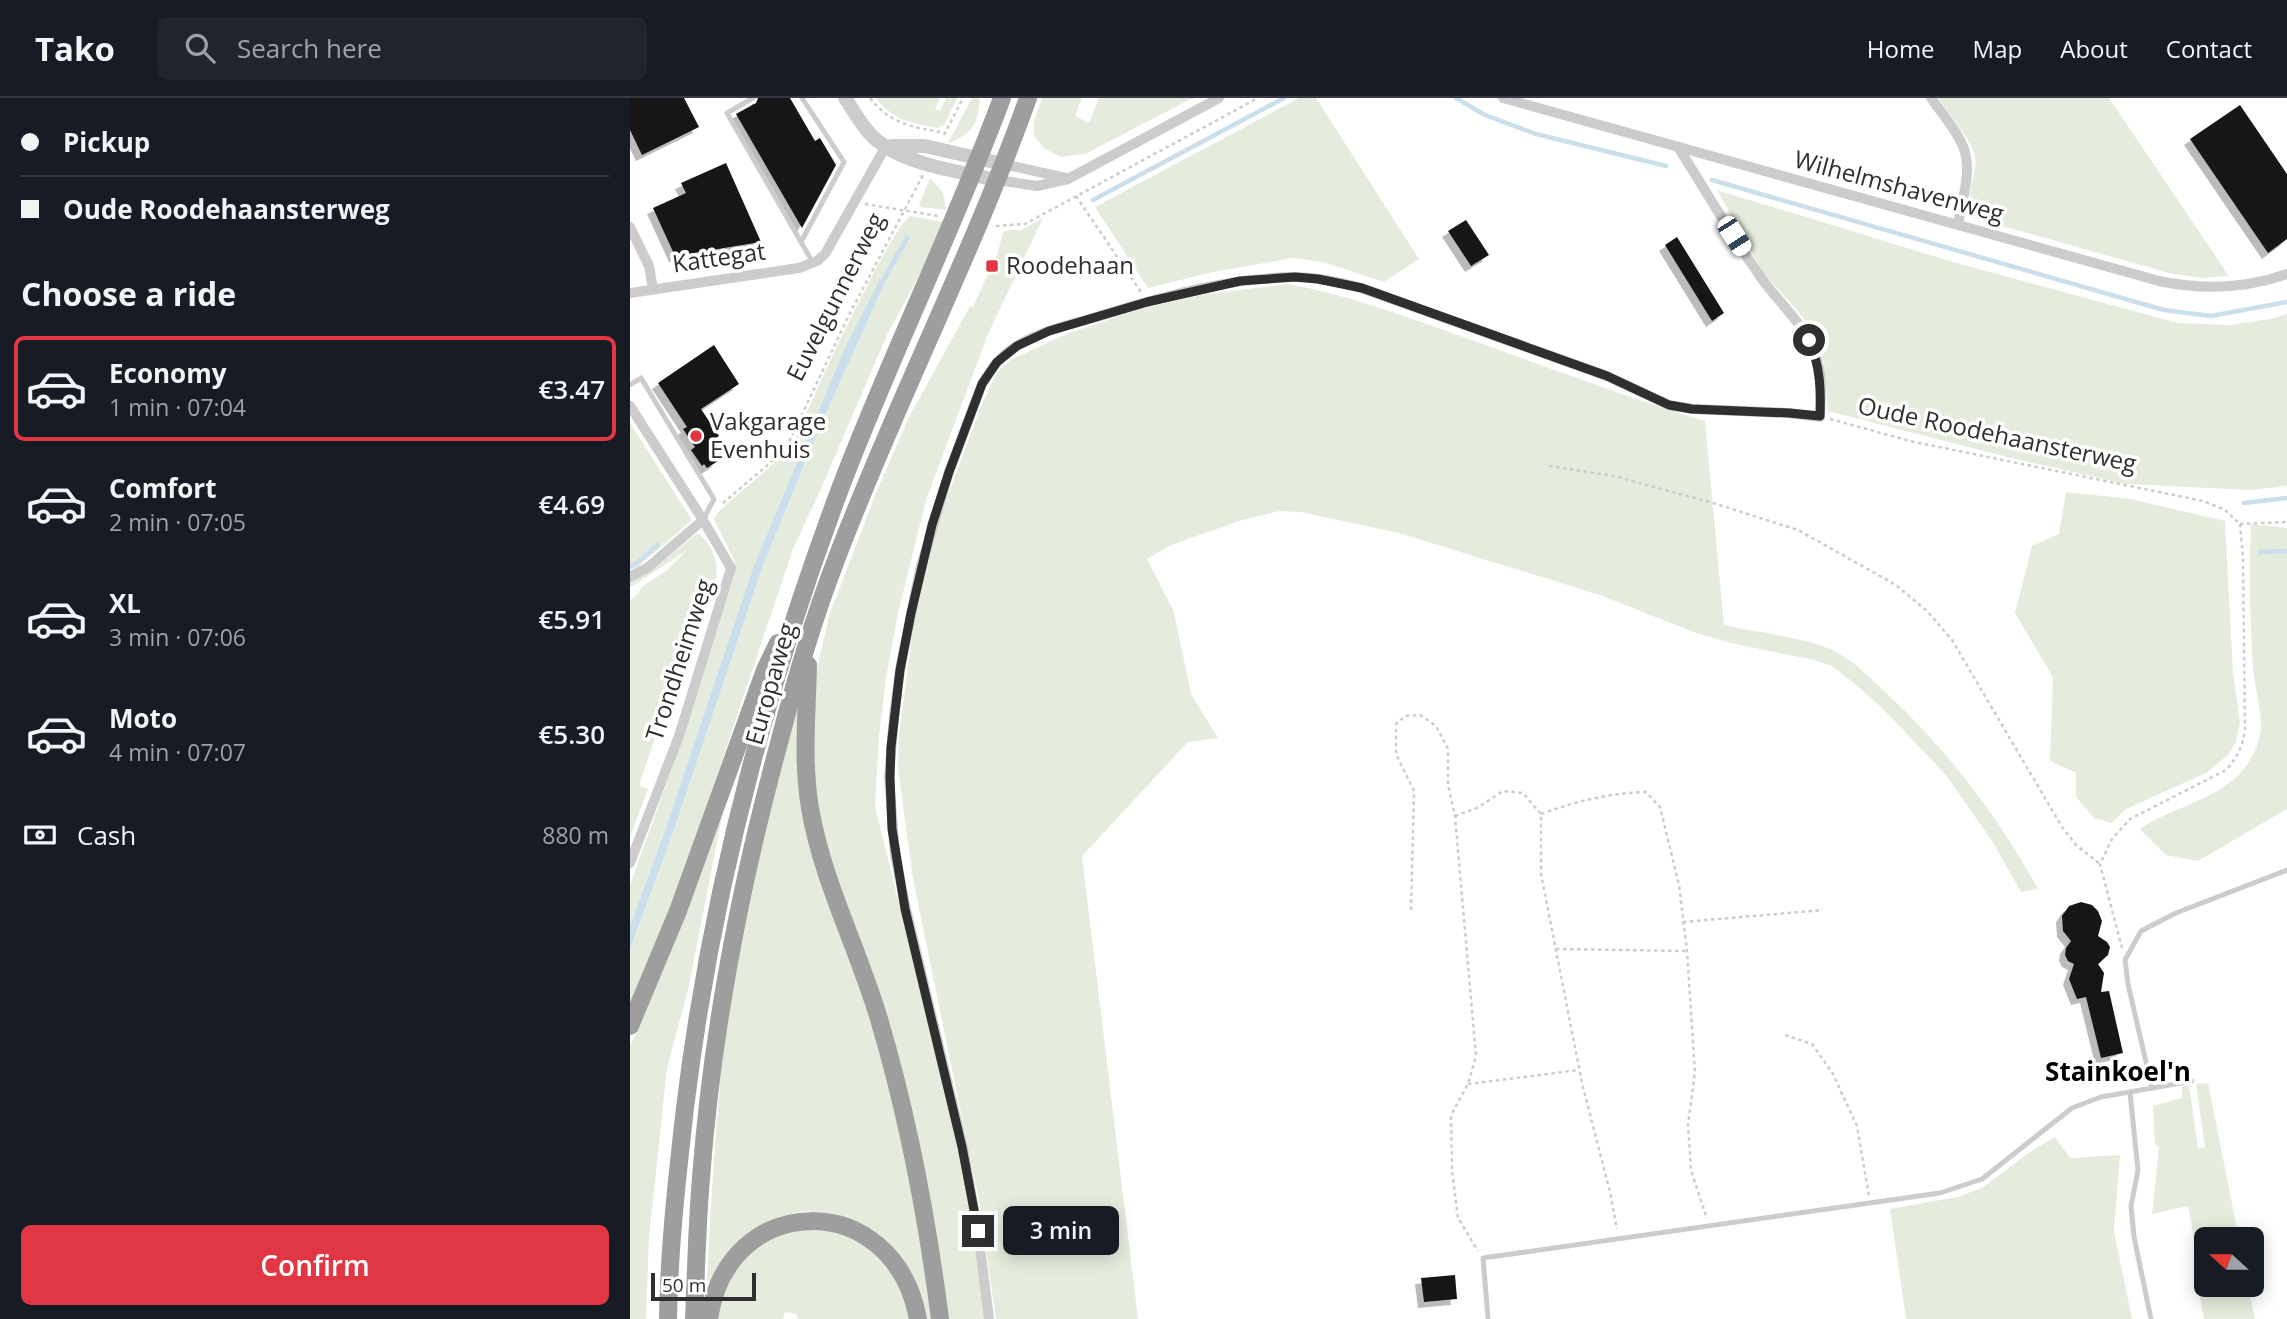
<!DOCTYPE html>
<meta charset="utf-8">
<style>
body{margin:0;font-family:"Open Sans",sans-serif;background:#20242c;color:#f1f3f6;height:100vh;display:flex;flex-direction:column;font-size:26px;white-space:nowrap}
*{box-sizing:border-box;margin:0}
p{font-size:23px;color:#9ea1a6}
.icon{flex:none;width:38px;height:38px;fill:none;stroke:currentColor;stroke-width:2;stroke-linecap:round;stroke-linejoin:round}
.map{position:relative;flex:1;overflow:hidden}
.sheet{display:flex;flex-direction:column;background:#171b24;width:630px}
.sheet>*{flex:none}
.banner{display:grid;align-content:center;height:154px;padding:0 21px;background:#171b24}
.needle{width:46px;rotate:291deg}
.buttons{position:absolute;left:1564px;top:1129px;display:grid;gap:14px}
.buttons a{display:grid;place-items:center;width:70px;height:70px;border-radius:10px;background:#171b24;box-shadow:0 4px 18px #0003;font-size:35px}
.scale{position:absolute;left:21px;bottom:18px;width:105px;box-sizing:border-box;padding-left:7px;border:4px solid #2f2f2f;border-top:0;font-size:19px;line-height:24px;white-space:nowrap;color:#2f2f2f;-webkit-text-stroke:5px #fff;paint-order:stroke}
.end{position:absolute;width:32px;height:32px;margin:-16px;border:9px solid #2f2f2f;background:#fff;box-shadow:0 0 0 4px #fff}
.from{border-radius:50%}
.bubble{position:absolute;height:49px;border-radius:10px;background:#171b24;box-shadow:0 4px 18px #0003;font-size:23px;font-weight:600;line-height:49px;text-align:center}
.car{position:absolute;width:21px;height:42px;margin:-21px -10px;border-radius:9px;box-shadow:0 0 5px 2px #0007;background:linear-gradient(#fff 24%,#345 0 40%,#fff 0 76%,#345 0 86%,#fff 0)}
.banner b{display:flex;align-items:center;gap:24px;height:66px;font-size:26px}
.banner b+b{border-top:2px solid #363941}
.banner i{width:18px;height:18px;background:#f1f3f6}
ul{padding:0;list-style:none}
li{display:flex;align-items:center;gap:21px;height:105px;margin:0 14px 10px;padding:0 7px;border:4px solid transparent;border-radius:10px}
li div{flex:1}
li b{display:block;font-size:26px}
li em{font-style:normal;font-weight:600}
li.current{border-color:#e13644}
li>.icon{width:63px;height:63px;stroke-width:1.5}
h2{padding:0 21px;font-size:32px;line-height:84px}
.pay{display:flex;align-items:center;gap:18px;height:77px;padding:0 21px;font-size:26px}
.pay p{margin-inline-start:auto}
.button{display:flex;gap:14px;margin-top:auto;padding:14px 21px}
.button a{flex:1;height:80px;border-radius:10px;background:#e13644;color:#fff;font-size:28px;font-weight:600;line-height:80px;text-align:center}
header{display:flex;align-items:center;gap:42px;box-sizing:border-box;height:98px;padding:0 35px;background:#171b24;border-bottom:2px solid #363941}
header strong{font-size:33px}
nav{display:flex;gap:38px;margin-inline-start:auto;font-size:24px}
.search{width:490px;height:63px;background:#20242c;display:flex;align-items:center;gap:18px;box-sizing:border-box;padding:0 24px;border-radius:10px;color:#9ea1a6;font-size:26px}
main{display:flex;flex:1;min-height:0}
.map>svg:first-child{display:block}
.green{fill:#e5ecdd}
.water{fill:#cadeeb}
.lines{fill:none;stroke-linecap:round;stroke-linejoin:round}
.stream{stroke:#cadeeb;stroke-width:4.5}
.building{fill:#161616;filter:url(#shadow)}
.path{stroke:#ccc;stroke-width:2.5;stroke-dasharray:3.5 3.5;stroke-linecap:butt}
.service{stroke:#ccc;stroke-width:5}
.minor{stroke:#ccc;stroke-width:10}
.tertiary{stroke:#ccc;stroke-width:14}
.trunk{stroke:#9e9e9e;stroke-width:18}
.route{stroke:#2f2f2f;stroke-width:9}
.poi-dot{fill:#e13644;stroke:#fff;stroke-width:2.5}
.labels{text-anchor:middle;stroke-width:7;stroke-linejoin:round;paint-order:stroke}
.street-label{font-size:24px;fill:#2f2f2f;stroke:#fff}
.poi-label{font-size:24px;fill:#2f2f2f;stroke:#fff;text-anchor:start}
.neighbourhood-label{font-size:26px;font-weight:bold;fill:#000;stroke:#fff}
</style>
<header>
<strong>Tako</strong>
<div class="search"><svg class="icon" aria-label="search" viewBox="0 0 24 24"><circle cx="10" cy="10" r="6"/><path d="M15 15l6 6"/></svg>Search here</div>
<nav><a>Home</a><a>Map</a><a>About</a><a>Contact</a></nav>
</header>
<main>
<section class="sheet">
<div class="banner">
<b><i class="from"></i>Pickup</b>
<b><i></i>Oude Roodehaansterweg</b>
</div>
<h2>Choose a ride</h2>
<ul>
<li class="current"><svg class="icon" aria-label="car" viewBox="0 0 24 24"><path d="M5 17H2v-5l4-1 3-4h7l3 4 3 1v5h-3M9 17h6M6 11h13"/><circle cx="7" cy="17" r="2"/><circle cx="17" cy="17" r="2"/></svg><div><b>Economy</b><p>1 min · 07:04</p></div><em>€3.47</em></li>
<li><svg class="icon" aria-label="car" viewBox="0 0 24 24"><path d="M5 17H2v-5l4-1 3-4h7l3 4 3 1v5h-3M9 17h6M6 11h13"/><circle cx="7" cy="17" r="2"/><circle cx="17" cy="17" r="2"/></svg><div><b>Comfort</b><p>2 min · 07:05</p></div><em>€4.69</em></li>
<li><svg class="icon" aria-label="car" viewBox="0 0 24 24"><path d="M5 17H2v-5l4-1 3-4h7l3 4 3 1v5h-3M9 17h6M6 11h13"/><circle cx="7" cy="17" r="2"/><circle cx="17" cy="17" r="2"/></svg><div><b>XL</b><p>3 min · 07:06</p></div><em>€5.91</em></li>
<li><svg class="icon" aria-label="car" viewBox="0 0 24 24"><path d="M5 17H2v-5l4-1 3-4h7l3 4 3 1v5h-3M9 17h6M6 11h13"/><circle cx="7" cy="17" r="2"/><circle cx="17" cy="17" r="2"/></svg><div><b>Moto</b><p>4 min · 07:07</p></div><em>€5.30</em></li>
</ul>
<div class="pay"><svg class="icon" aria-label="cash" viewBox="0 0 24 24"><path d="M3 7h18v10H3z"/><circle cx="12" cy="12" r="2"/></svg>Cash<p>880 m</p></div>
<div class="button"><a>Confirm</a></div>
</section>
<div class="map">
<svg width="1657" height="1221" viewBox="0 0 1657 1221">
<defs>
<filter id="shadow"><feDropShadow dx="-6" dy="6" stdDeviation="0" flood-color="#0004"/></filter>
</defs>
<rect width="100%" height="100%" fill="#fff"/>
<g class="green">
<path d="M246 0H310L305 11 310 13 316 0H327L315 26 308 30C278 24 266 24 246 0Z"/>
<path d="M342 0 350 1C348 25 342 37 318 45Z"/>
<polygon points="412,0 452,0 445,18 459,25 469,0 563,0 455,56 431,59 415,51 404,38 404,23"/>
<polygon points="669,0 686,0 789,161 754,184 693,164 663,160 583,174 518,190 465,109"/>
<path d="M1308 0H1479L1599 178 1574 180 1543 176 1351 122C1326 98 1351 81 1344 55 1341 42 1317 13 1308 0Z"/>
<polygon points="300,80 313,94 316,112 291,109 289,107"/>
<polygon points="1087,92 1323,164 1548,225 1600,227 1641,221 1657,216 1657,388 1620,392 1496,386 1377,359 1198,313 1194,264 1184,236 1168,213 1133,175"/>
<path d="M281 118 313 124 290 176 257 237 190 393 163 451 67 737 0 916V851L42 738 132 470 188 333 253 189 279 142 278 137 259 165 214 252 124 467 34 735 0 828V787L51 645 104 478 105 464 84 421 88 414 158 353 165 342C178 310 260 128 281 118Z"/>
<polygon points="413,120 358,236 296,402 268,515 256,580 249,639 245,708 328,1046 353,1194 355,1221 315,1221 306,1152 196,751 181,682 185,578 200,515 246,395 278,321 340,208 343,209 368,154 373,134 380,132 391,132"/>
<path d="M658 186C715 196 768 216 822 235 906 265 990 297 1075 323L1094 527C1124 534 1177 540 1204 553 1223 562 1238 578 1254 593 1316 650 1368 718 1408 791L1391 794 1362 743 1315 676 1253 611 1224 585 1202 568 1184 562 1101 545 1066 535 970 497 769 435 671 414 650 413 612 422 541 447 517 461 544 514 561 596 588 640 558 644 452 758 508 1221H366L348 1098 283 781 268 671 269 637 286 509 308 423 352 306 367 274 380 262 439 235 507 212 576 196Z"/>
<polygon points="0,325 62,422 8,469 0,472"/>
<polygon points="1436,394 1500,401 1595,423 1603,575 1610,625 1606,644 1598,657 1576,675 1496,711 1482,725 1464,720 1446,699 1446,675 1420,663 1423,579 1385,515 1402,448 1429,436"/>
<path d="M1621 426 1657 430V711L1568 763 1536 757 1510 731C1541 709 1586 703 1612 673 1621 663 1631 644 1631 629 1631 610 1625 590 1623 571 1620 523 1619 475 1621 426Z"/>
<path d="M68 435C82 445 89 464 86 481L42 621H38L29 628 9 687 18 691 0 739V502L8 496 12 489 37 472 57 452 3 488 0 489V484L15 477Z"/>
<path d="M171 587 169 640 225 865 275 1041 304 1221H295C276 1100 132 1072 81 1185L77 1181C83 1073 88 965 107 857 124 766 148 677 171 587Z"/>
<polygon points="92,719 58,892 37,970 19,1140 16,1221 0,1221 0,949"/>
<polygon points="1578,985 1609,1141 1577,1141 1577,1186 1618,1187 1625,1221 1574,1221 1564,1166 1567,1157 1558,1108 1522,1116 1529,1049 1525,1046 1523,1008 1552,1000 1552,989 1559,987 1568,1050 1575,1050 1566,986"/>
<polygon points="1425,1039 1440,1060 1490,1057 1484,1133 1502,1221 1276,1221 1260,1111 1327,1099 1352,1090 1400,1054"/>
<path d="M192 1129 225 1139 259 1168 282 1221H168L166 1216 155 1214 153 1221H84C97 1190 109 1151 143 1139 158 1133 176 1132 192 1129Z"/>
</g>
<polygon class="water" points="276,137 279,138 279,142 253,189 188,333 132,470 42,738 0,851 0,828 34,735 124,467 214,252 247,187"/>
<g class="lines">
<g class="stream">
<polyline points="826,0 855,17 906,36 1036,68"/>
<polyline points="1082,82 1534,212 1581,218 1657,204"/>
<polyline points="463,102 654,0"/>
<polyline points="1614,405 1657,400"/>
<polyline points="1630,454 1657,453"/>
<polyline points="0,468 6,466 27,447"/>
</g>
</g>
<g class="building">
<polygon points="0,0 54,0 69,29 12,57 0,32"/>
<polygon points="128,0 160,0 185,43 190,40 206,67 172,130 106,16 126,5"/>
<polygon points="1610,7 1657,76 1657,141 1638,155 1560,41"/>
<polygon points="96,65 131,144 45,158 23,110 56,95 51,85"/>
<polygon points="836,122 859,157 841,168 818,133"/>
<polygon points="1047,139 1094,215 1082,223 1035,147"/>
<polygon points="84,247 109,286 71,311 89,338 79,345 82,349 79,351 88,363 77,370 74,366 72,368 61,352 65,349 53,331 57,329 28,285"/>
<polygon points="1451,804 1462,807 1468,813 1472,823 1468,838 1477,844 1480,849 1478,857 1468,866 1474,875 1471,894 1479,893 1493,955 1471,960 1456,899 1447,901 1439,881 1444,866 1438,863 1435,857 1436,850 1441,843 1433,833 1432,818 1439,808"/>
<polygon points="825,1177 827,1201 794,1204 791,1180"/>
</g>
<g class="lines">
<g class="path">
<path d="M240 0C261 27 284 29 315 35"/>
<polyline points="314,37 333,0"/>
<polyline points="446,98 511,194"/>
<polyline points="235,106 308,118"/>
<polyline points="366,128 395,126 628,0"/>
<polyline points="1200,321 1280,343 1573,403 1595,412 1610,426"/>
<polyline points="919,368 984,378 1083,405 1168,432 1266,487 1297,513 1322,542 1432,729 1446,747 1470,766"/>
<polyline points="93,405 147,359 158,346 219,217 293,77"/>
<polyline points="1610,426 1657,424"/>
<path d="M911 716C947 703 979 695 1016 694L1030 709 1049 787 1057 853 1065 974 1058 1027 1061 1072 1076 1118"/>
<polyline points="825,718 847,710 873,693 893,695 911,716 911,776 952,985 980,1094 987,1131"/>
<polyline points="781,812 784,693 766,656 766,626 775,618 790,617 806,628 818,651 818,687 825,718 846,958 838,986 821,1017 822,1072 828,1120 848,1153"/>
<polyline points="1053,824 1193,812"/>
<path d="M1492 850 1470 766 1482 741 1500 721 1596 672C1607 660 1613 648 1615 631L1613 459 1610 426"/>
<polyline points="926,851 1056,853"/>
<polyline points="1155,937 1182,946 1203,976 1227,1028 1239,1098"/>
<polyline points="838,986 949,972"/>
</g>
<g class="service">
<polyline points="123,0 97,15 183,165"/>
<polyline points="171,144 214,64 172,0"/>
<polyline points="0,287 11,280 84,401 74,420"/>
<polyline points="1522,990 1498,886 1495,862 1511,833 1546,815 1657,772"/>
<polyline points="1500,995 1508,1072 1501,1108 1504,1139 1521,1221"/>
<polyline points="858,1221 853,1160 1310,1095 1352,1081 1442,1010 1471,999 1562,983"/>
</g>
<g class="minor">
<path d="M873 0 1529 183C1573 192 1615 191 1657 176"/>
<path d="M1301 0C1312 16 1327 32 1334 51 1342 73 1332 103 1328 126"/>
<polyline points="373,66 436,80"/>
<polyline points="367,82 407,88 438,81 589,0"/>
<polyline points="0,129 19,168 23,191"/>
<polyline points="0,195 169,170 187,163 195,156 256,48"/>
<polyline points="0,308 73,422 101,470 49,638 0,765"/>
<polyline points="0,479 17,470 73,422"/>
<path d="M359 1221 348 1134 333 1049 276 811 265 757 259 679 264 618 270 572 290 472 319 374 352 286C359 274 367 262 379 253 403 235 435 228 463 220 528 200 594 180 663 179 686 179 709 184 731 190L977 278 1039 307 1062 311 1159 315 1190 319C1191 297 1193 276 1185 255 1174 226 1150 206 1132 181 1102 139 1076 93 1048 49"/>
</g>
<g class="tertiary">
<path d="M215 0C224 13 232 29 244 40 274 67 328 73 367 82"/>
<polyline points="261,48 295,48 373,66"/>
</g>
<g class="trunk">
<path d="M178 567C177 615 172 662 180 710 192 782 228 850 249 921 278 1019 297 1119 310 1221"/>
<polyline points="0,928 48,813 135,572 148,545"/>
<path d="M38 1221C39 1151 47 1080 55 1010 81 796 134 593 210 391 260 259 323 132 372 0"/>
<path d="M64 1221C66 1174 67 1127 71 1080 82 933 110 788 149 645 165 583 183 522 206 462 265 306 342 157 398 0"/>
<path d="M79 1221C98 1091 264 1090 288 1221"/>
</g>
</g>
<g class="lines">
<path class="route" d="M348 1133 332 1049 275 811 262 731 260 679 261 649 270 572 281 515 302 427 319 374 352 286 367 264 387 248 419 233 517 204 610 183 665 179 688 181 732 190 977 278 1039 307 1062 311 1159 315 1190 318C1191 290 1190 268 1179 242"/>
</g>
<g class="poi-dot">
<rect x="355" y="161" width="14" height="14" rx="3.5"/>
<circle cx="66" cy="338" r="7"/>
</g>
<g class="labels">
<g class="street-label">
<text transform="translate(1269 89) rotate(15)" y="8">Wilhelmshavenweg</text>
<text transform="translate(89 160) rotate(-8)" y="8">Kattegat</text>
<text transform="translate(206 199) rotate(-63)" y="8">Euvelgunnerweg</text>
<text transform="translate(1367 337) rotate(12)" y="8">Oude Roodehaansterweg</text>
<text transform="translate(50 562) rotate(-72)" y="8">Trondheimweg</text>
<text transform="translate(141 586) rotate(-74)" y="8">Europaweg</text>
</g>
<g class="poi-label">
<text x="376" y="176">Roodehaan</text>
<text x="80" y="332">Vakgarage<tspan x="80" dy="28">Evenhuis</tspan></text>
</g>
<g class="neighbourhood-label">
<text x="1488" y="983">Stainkoel'n</text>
</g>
</g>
</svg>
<div class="buttons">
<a><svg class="needle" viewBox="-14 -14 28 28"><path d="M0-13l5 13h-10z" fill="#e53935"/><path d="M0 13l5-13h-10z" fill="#9ea1a6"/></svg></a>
</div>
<div class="scale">50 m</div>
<i class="end from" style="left:1179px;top:242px"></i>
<i class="end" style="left:348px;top:1133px"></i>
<div class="bubble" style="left:373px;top:1108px;width:116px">3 min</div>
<i class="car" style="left:1104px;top:138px;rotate:147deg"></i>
</div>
</main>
